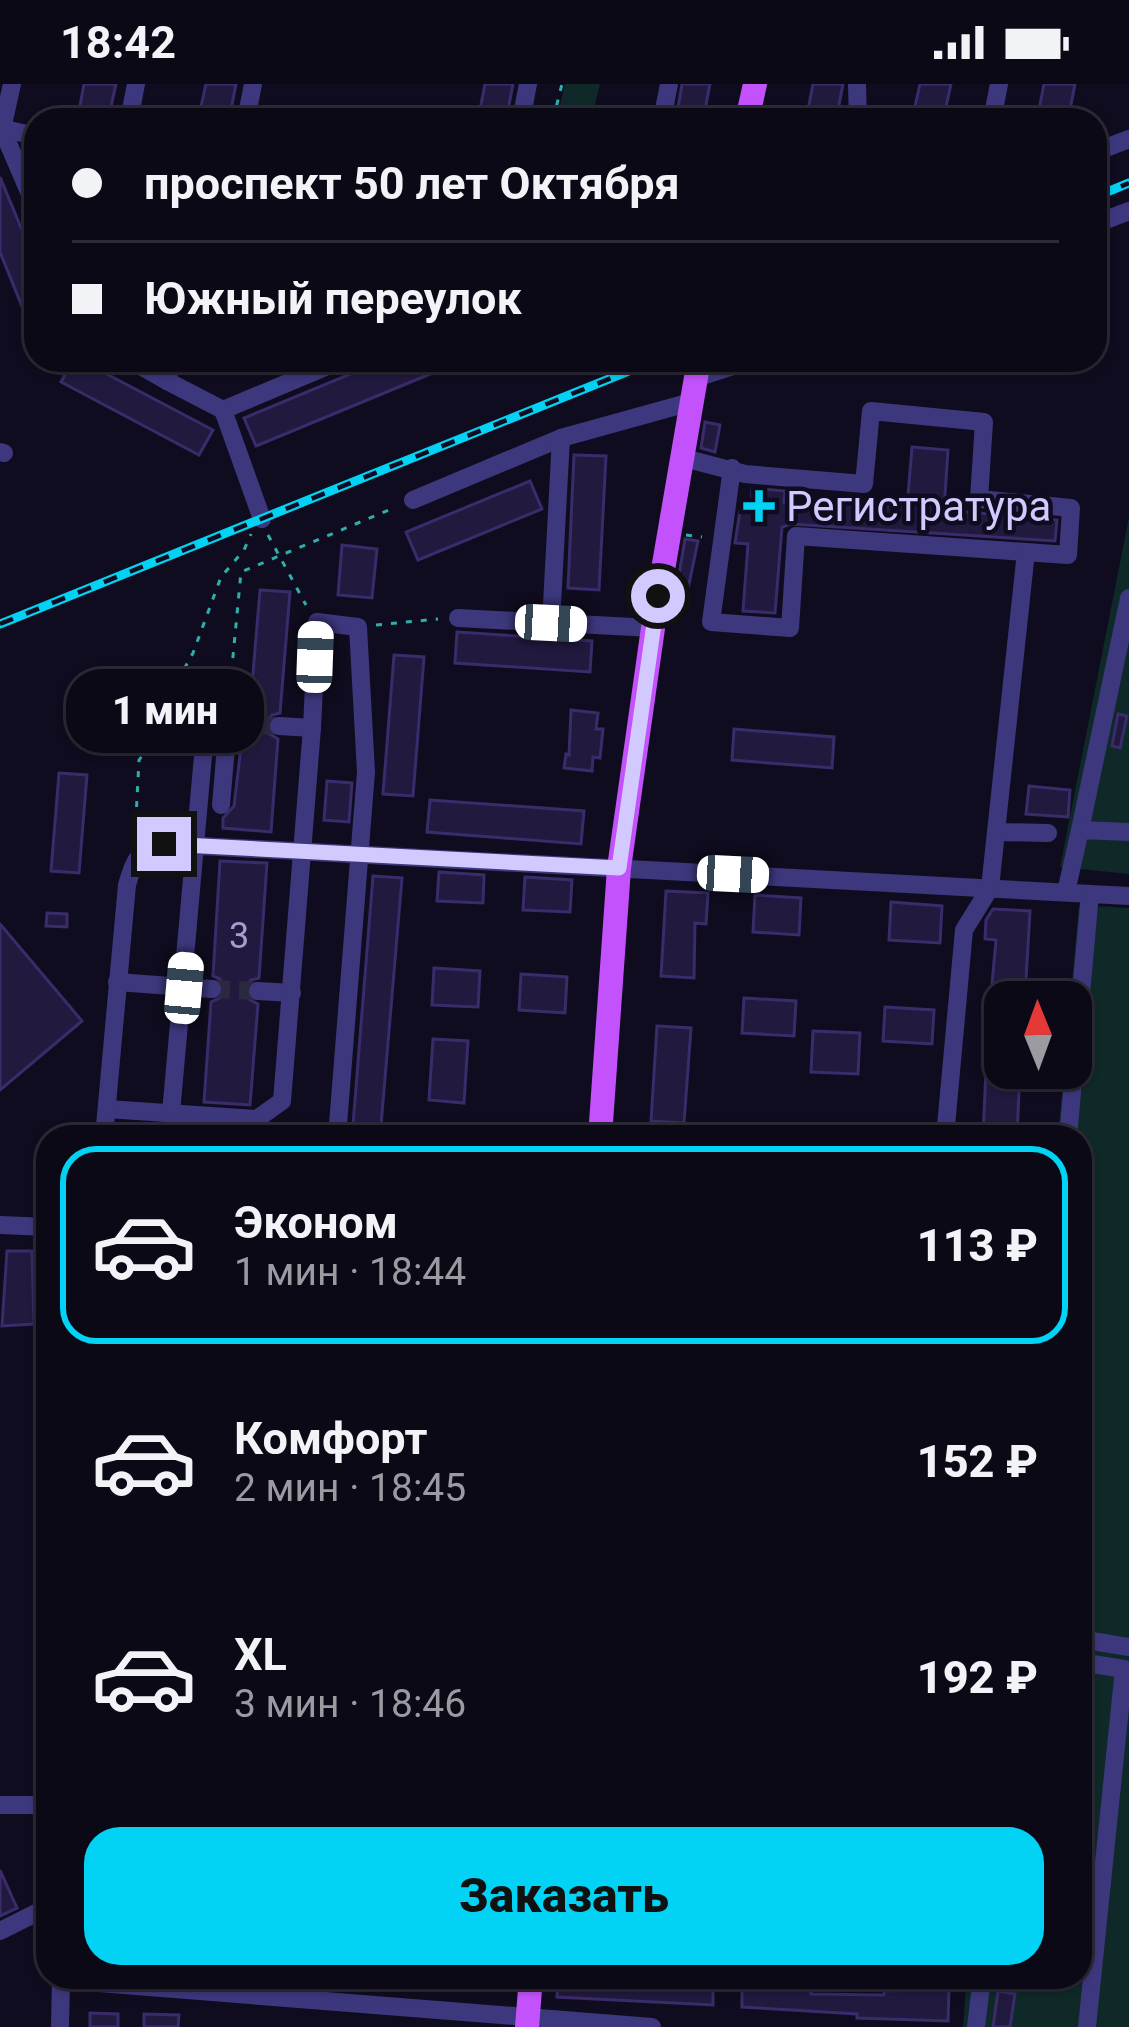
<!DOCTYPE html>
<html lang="ru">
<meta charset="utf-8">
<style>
body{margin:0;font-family:Roboto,sans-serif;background:#1a1724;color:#f1f3f6;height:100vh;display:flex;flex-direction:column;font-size:45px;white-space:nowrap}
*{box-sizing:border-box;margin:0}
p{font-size:39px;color:#9a9aa1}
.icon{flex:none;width:66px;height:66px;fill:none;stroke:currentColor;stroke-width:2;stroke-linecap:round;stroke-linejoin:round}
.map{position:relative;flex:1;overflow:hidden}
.side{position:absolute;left:36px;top:1041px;width:1056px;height:864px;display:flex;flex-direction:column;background:#0c0917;border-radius:36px;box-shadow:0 3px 9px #0004,0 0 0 3px #2c2a36}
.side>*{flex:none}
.hud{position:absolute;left:24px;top:24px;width:1083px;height:264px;border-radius:36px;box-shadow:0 3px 9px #0004,0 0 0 3px #2c2a36;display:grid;align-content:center;height:264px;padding:0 48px;background:#0c0917}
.needle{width:78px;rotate:359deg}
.tools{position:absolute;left:984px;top:897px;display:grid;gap:24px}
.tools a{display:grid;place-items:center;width:108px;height:108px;border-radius:24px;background:#0c0917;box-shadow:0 3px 9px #0004,0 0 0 3px #2c2a36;font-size:60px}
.end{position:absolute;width:54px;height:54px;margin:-27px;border:15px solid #d2caff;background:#111;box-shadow:0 0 0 6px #111}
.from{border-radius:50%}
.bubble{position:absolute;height:84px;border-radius:36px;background:#0c0917;box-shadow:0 3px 9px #0004,0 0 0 3px #2c2a36;font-size:39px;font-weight:800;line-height:84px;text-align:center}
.car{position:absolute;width:36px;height:72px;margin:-36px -18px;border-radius:15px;box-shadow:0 0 9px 3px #0007;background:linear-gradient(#fff 24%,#345 0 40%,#fff 0 76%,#345 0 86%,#fff 0)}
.hud b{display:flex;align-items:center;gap:42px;height:114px;font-size:45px}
.hud b+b{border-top:3px solid #2c2a36}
.hud i{width:30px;height:30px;background:#f1f3f6}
ul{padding:21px 0 0;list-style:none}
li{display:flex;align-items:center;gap:36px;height:198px;margin:0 24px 18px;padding:0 24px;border:6px solid transparent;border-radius:36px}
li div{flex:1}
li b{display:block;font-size:45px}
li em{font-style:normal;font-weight:800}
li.active{border-color:#02d2f3}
li>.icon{width:108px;height:108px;stroke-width:1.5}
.cta{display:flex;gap:24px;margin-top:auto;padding:24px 48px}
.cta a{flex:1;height:138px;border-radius:36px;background:#02d2f3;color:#111;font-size:48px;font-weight:800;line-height:138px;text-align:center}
.status{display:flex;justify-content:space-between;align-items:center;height:84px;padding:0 60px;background:#0c0917;direction:ltr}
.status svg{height:33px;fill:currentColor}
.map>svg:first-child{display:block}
.green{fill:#0f2828}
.building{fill:#22193f;stroke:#3a2b6b;stroke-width:3}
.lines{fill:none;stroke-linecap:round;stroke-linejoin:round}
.minor-tunnel{stroke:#2d2841;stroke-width:18;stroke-dasharray:18 9;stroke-linecap:butt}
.path{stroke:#2eafab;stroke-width:3;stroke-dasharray:6 9;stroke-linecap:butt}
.minor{stroke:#3d387d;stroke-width:18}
.major{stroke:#c352fd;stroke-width:24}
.rail-casing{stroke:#02d2f3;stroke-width:9}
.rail{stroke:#100c1f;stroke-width:4.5;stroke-dasharray:14;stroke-linecap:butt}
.route{stroke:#d2caff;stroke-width:15}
.poi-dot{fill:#02d2f3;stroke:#100c1f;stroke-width:4.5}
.labels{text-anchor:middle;stroke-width:9;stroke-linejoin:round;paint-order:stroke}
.number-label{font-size:36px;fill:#a69ecf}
.poi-label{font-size:42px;fill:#d2caff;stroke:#100c1f;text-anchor:start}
</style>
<div class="status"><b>18:42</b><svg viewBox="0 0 49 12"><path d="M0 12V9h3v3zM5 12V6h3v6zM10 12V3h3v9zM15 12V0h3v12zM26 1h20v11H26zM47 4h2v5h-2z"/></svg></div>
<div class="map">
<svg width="1129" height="1943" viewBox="0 0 1129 1943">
<rect width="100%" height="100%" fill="#100c1f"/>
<g class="green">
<polygon points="565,0 600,0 591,36 557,34"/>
<polygon points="1129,433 1129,790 1060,783"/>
<polygon points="1079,821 1129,824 1129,1943 963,1943 967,1893 1080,1893 1080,1053 1058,1053 1064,984 1071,984 1070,918"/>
</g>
<g class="building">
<polygon points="84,0 116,0 108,36 78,33"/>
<polygon points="206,0 236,0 229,36 198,36"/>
<polygon points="485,0 513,0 506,36 478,36"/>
<polygon points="682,0 710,0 703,36 676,36"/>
<polygon points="813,0 843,0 836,36 806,36"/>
<polygon points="920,0 951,0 943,36 912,36"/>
<polygon points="1044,0 1075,0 1068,36 1037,36"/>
<polygon points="0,93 36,180 36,220 23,225 0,168"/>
<polygon points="73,276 80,276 213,346 199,371 61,298"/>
<polygon points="384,276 464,276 256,362 244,334"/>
<polygon points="705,338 720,341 715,368 701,364"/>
<polygon points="912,363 948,366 944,426 1057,436 1055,457 791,440 782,443 775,529 743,527 748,460 735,459 741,421 751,422 752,404 785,407 784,419 828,423 828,416 907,423"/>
<polygon points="574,371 606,372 599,506 568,504"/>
<polygon points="530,397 542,425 418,476 406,448"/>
<polygon points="685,455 698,457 688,505 677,503"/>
<polygon points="342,461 377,465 372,514 338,511"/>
<polygon points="260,506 290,508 280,629 272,631 266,640 268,649 278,655 271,748 223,744 223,734 234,722 244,638 241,612 251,613"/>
<polygon points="457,548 592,557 590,588 455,579"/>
<polygon points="394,571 424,573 413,712 383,710"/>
<polygon points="571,626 598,629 596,645 603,645 600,674 593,673 592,687 564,684 566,670 569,671"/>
<polygon points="1118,630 1127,632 1120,664 1112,662"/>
<polygon points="734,645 834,653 832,684 732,676"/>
<polygon points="59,689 87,691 79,789 51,787"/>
<polygon points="327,697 352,699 349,738 324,736"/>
<polygon points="1029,702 1070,706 1068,733 1026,730"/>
<polygon points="430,716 584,727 581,760 427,748"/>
<polygon points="220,777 267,779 259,894 251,896 245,905 247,914 258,920 250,1021 204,1018 211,918 222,913 225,905 220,895 213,892"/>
<polygon points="439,788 484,791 483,819 437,817"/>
<polygon points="373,792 402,794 380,1053 352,1053"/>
<polygon points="525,793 572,796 570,828 523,826"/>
<polygon points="666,807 708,809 706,840 695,839 694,894 661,892"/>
<polygon points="755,811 801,814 799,851 753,848"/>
<polygon points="891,818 942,822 940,859 889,856"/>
<polygon points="993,825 1030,827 1025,913 991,911 996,856 985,855 986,836"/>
<polygon points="47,829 67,830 67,843 46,842"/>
<polygon points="0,840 82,937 0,1006"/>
<polygon points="434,884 480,887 478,923 432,921"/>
<polygon points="521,890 567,893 565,929 519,926"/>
<polygon points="744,914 796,917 794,952 742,949"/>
<polygon points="885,923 934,926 932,960 883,957"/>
<polygon points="657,942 691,944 684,1039 651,1037"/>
<polygon points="813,947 860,949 858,990 811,988"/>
<polygon points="433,955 468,957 464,1019 429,1016"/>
<polygon points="987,962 1005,963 1005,984 1020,984 1017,1053 983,1053"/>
<polygon points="426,1041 461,1043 461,1053 425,1053"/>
<polygon points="7,1167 32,1167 34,1240 2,1242"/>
<polygon points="0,1786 17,1824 0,1832"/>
<polygon points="558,1893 676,1893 676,1900 713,1901 713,1921 557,1913"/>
<polygon points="742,1897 767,1897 767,1906 811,1906 811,1910 884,1911 884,1907 949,1905 948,1937 857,1934 857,1930 742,1923"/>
<polygon points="998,1907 1015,1910 1010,1943 993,1943"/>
<polygon points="90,1929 118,1930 118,1943 90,1943"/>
<polygon points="144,1930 179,1931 178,1943 144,1943"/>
</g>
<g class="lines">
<g class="minor-tunnel">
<polyline points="231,640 279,642"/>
<polyline points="212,905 258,907"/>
</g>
<g class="path">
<polyline points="553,36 562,0"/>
<polyline points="268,451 306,521"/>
<polyline points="686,451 702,453"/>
<polyline points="376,541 438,535"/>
<polyline points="230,604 241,488 396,423"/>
<polyline points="135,753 139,676 153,658 163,623 193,569 221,493 244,466 251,450"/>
</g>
<g class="minor">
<polyline points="12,0 2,45 36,124"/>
<polyline points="857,0 858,36"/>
<polyline points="129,36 136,0"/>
<polyline points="246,36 253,0"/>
<polyline points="521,36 528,0"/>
<polyline points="662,36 669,0"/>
<polyline points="992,36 999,0"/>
<polyline points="0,44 36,52"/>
<polyline points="1095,68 1129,55"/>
<polyline points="1095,140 1129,127"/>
<polyline points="130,276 167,297"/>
<polyline points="172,276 167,297 223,326 342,276"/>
<polyline points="696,294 752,276"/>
<polyline points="223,326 262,435"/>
<polyline points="0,368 4,369"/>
<polyline points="680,373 745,390 864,400 871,327 984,338 979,415 1071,424 1068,471 796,452 790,544 711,538 732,384"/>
<polyline points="413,416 561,354 691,318"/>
<polyline points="458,534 653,544"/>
<polyline points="551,539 561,354"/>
<polyline points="279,642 312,644"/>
<polyline points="221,721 228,639"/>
<polyline points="1080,746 1129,514"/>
<polyline points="997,748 1048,749"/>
<polyline points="1066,808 1080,746 1129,748"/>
<polyline points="117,898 212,905"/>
<polyline points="258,907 292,909"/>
<polyline points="107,1025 257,1035 282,1017 312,644 317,538 358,543 366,688 337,1053"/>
<polyline points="171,1029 208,616 229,618 228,639 231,640"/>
<path d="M104 1053 127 801C134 776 138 766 164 760L1129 812"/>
<polyline points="945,1053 964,846 990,804 1026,468"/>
<polyline points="1068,1053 1090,810"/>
<polyline points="0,1141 48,1143"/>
<polyline points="1080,1555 1129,1563"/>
<polyline points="1080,1578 1124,1585 1087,1943"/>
<polyline points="0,1721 48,1721"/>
<polyline points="0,1847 48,1823"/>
<polyline points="61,1896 652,1943"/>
<polyline points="60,1943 61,1893"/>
<polyline points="976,1943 982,1893"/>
</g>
<g class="major">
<polyline points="747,36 755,0"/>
<polyline points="600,1053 619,784 653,544 699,276"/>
<polyline points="527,1943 531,1893"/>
</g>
<defs>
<g id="rail">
<polyline points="1095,113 1129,99"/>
<polyline points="0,540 656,276"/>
</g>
</defs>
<use href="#rail" class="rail-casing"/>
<use href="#rail" class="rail"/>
</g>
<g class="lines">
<polyline class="route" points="164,760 619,784 658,512"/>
</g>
<path class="poi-dot" d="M753 404h12v12h12v12h-12v12h-12v-12h-12v-12h12z"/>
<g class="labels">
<g class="number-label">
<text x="239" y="864">3</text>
</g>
<g class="poi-label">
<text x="786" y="437">Регистратура</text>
</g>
</g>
</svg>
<div class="tools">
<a><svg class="needle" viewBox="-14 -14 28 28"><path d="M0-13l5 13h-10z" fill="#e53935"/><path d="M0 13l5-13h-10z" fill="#9a9aa1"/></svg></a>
</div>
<i class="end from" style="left:658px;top:512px"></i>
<i class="end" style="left:164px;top:760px"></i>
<div class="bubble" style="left:66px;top:585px;width:198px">1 мин</div>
<i class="car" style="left:551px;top:539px;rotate:93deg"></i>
<i class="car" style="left:315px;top:573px;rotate:2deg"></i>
<i class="car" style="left:733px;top:790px;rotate:93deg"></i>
<i class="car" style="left:184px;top:904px;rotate:5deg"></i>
<div class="hud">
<b><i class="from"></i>проспект 50 лет Октября</b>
<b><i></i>Южный переулок</b>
</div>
<section class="side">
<ul>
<li class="active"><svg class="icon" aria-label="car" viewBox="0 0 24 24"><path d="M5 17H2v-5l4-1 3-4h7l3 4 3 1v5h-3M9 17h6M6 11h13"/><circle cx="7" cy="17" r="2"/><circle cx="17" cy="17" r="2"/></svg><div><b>Эконом</b><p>1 мин · 18:44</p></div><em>113 ₽</em></li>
<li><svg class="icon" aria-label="car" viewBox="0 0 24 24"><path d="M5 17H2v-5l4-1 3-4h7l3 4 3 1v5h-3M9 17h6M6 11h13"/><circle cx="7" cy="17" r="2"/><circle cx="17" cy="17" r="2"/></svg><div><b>Комфорт</b><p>2 мин · 18:45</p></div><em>152 ₽</em></li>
<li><svg class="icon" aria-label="car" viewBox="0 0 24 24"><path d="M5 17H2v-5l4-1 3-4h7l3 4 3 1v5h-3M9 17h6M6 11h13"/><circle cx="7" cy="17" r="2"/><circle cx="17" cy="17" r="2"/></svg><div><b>XL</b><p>3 мин · 18:46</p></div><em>192 ₽</em></li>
</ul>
<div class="cta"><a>Заказать</a></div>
</section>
</div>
